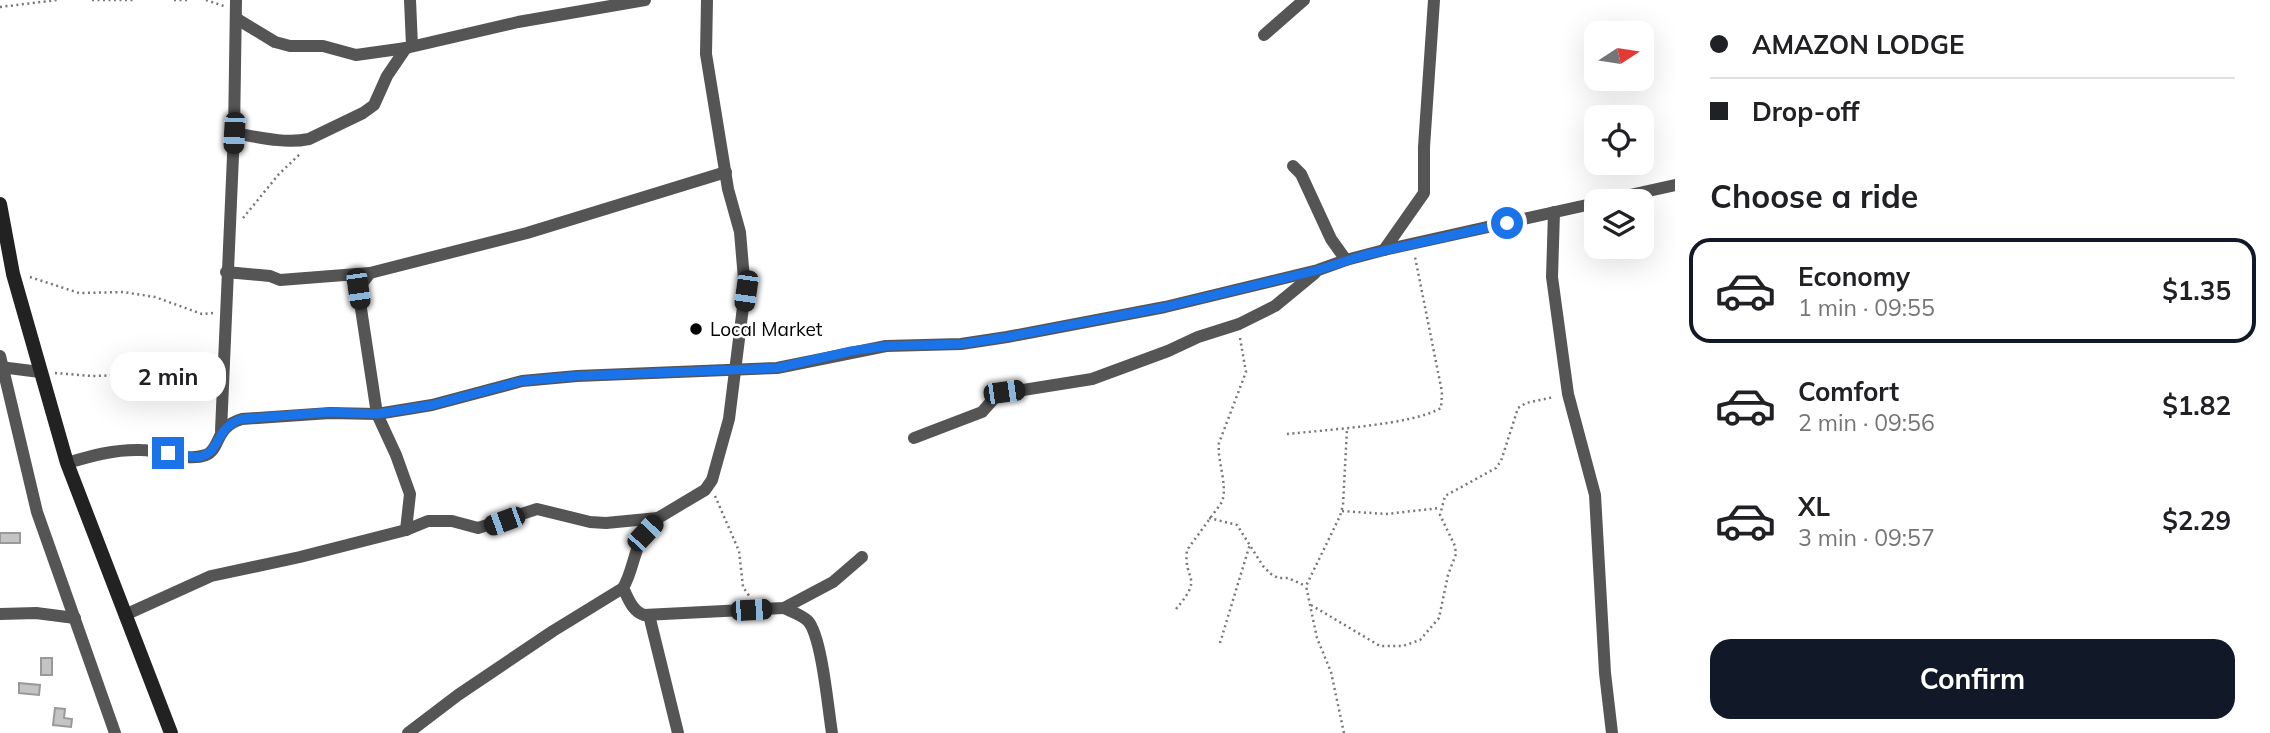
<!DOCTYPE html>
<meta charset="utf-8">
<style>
body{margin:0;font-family:Mulish,sans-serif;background:#f2f2f2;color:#202124;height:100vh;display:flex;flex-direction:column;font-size:26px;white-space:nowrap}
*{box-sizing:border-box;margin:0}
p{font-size:23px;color:#757577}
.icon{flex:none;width:38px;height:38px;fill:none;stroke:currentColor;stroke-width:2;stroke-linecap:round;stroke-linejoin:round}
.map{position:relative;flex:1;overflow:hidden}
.drawer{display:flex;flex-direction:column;background:#fff;width:595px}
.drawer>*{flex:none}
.hud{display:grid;align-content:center;height:154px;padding:0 35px;background:#fff}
.needle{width:46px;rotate:78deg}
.buttons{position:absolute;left:1584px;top:21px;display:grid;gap:14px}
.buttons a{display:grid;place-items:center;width:70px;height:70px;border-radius:14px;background:#fff;box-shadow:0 7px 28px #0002;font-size:35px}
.end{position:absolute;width:32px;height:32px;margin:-16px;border:9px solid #1a73e8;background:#fff;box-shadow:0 0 0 4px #fff}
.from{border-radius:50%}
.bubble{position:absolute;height:49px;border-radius:21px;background:#fff;box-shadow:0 7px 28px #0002;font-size:23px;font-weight:700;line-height:49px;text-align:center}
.car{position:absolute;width:21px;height:42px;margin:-21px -10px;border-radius:9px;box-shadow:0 0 5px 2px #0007;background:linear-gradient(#222 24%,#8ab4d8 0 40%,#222 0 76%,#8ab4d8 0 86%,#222 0)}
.hud b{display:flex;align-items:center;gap:24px;height:66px;font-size:26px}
.hud b+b{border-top:2px solid #e0e0e0}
.hud i{width:18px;height:18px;background:#202124}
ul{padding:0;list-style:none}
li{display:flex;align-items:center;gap:21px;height:105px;margin:0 14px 10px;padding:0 21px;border:4px solid transparent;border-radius:21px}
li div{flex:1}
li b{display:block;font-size:26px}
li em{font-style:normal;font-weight:700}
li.current{border-color:#111827}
li>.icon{width:63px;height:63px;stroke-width:1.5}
h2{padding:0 35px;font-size:32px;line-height:84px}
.button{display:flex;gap:14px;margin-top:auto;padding:14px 35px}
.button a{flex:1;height:80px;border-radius:21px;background:#111827;color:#fff;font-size:28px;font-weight:700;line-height:80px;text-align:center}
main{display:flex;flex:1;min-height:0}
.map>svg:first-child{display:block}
.building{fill:#c4c4c4;stroke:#999;stroke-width:2}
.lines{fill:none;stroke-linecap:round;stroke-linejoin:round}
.path{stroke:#777;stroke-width:2.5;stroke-dasharray:2 3.5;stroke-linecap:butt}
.minor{stroke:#555;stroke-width:12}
.secondary{stroke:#222;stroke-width:14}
.route{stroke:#1a73e8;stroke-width:9}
.poi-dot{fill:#000;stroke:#fff;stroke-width:2.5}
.labels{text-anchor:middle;stroke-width:5;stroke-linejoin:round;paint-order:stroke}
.poi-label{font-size:19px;fill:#000;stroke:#fff;text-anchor:start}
</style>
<main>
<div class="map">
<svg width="1675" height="733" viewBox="0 0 1675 733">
<rect width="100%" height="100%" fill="#fff"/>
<g class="building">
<rect x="0" y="533" width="20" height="10"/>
<rect x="41" y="658" width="11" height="17"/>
<polygon points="19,683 40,685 39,695 19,693"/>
<polygon points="55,708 65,709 64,718 72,719 71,727 53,725"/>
</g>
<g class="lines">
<g class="path">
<polyline points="92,0 135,0"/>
<polyline points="174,0 188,0"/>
<polyline points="206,0 224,6"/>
<polyline points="0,7 57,0"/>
<polyline points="243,218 279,174 301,153"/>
<polyline points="30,277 79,293 123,292 155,297 202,314 213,313"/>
<polyline points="55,373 92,376 130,375 212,380"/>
<path d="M1287 434C1323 430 1413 425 1441 408L1442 392 1415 257"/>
<polyline points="715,496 739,551 743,587 750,597"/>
<polyline points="1342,511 1386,514 1440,508"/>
<polyline points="1209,518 1237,525 1263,566 1271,574 1278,578 1288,578 1306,586"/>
<polyline points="1311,605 1380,646 1403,646 1420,640 1439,618 1448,575 1456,554 1455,546 1440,515 1445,496 1496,468 1501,461 1518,408 1526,403 1554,397"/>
<path d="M1176 609C1205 575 1183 582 1187 550L1222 502C1228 484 1217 462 1219 443L1246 372 1240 338"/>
<polyline points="1220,643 1250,544"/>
<polyline points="1344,733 1331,672 1317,638 1306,586 1340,516 1343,505 1347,429"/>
</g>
<g class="minor">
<polyline points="410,0 412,46"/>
<polyline points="237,19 275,42 290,46 323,46 356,55 406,48 518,22 645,0"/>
<polyline points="1264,35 1304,0"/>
<path d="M234 133C258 137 284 144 309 139L363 113 374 105 387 76 406 48"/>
<polyline points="1293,166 1301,174 1331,239 1346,260"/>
<polyline points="1603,201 1675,185"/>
<polyline points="1554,212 1552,277 1568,394 1595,495 1605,673 1612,733"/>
<polyline points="1384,250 1424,193 1424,147 1434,0"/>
<polyline points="226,272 270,276 280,280 370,273 527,233 726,172"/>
<polyline points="370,273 358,289 377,414 396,455 410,494 406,530"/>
<polyline points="0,356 37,512 115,733"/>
<polyline points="0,367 40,372"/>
<polyline points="221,431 234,133 236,0"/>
<polyline points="914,438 982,412 998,394 1092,379 1168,351 1198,337 1239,324 1275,306 1315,273"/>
<path d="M67 463C91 456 115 449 141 450 161 450 187 462 206 455 221 449 214 427 242 419L330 413 377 414 432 405 522 381 577 376 777 368 886 346 961 344 1007 337 1165 307 1318 270 1346 260 1384 250 1596 203"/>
<path d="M623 588C628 598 632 611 644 615L784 608 833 582 862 557"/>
<path d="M784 608C792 612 802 615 808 621 822 637 828 709 832 733"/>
<polyline points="0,614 36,613 75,618"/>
<polyline points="127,614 211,576 300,557 406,530 428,521 452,521 478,528 537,509 590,522 606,523 658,518 705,490 712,480 729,419 745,291 740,232 728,189 706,54 707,0"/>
<polyline points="649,615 678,733"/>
<path d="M408 733 458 695 553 631 623 588C632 573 633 556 641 540 645 531 652 525 658 518"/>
</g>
<polyline class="secondary" points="0,204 13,274 67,463 171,733"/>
</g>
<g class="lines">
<path class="route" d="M168 453C178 454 188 457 197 457 221 455 214 427 242 419L330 412 377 414 432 405 522 381 576 376 777 368 851 351 886 346 961 344 1007 337 1165 307 1318 270 1365 255 1507 223"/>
</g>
<circle class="poi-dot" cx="696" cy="329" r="7"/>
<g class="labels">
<g class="poi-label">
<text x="710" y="336">Local Market</text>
</g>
</g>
</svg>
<div class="buttons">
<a><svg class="needle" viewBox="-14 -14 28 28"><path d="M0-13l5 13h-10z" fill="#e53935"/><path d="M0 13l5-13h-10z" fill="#757577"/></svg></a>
<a><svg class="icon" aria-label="locate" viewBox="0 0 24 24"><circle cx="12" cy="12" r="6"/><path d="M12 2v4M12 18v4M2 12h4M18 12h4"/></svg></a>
<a><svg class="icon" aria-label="layers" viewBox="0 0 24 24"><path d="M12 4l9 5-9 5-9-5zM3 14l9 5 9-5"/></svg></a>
</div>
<i class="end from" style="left:1507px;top:223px"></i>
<i class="end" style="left:168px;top:453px"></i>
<div class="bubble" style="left:110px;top:352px;width:116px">2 min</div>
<i class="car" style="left:234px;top:133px;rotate:183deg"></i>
<i class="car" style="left:358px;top:289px;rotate:172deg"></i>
<i class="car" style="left:746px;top:291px;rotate:188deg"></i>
<i class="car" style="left:1004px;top:392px;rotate:82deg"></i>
<i class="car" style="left:504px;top:521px;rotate:250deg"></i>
<i class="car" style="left:645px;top:533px;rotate:43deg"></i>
<i class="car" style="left:751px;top:610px;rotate:87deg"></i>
</div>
<section class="drawer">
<div class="hud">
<b><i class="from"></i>AMAZON LODGE</b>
<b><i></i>Drop-off</b>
</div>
<h2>Choose a ride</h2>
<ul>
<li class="current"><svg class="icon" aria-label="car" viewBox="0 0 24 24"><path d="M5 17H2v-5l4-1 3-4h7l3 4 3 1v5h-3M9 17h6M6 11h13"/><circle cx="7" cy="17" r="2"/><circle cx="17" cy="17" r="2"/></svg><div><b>Economy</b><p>1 min · 09:55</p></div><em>$1.35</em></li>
<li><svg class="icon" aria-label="car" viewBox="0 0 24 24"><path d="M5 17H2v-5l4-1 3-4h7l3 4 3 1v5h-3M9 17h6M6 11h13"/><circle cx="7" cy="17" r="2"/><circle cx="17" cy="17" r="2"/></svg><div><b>Comfort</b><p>2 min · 09:56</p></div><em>$1.82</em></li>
<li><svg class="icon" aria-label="car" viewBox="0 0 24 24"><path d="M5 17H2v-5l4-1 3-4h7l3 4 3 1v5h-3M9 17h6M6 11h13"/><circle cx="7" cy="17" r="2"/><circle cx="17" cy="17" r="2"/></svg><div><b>XL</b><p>3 min · 09:57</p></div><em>$2.29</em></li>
</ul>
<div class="button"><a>Confirm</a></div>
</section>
</main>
